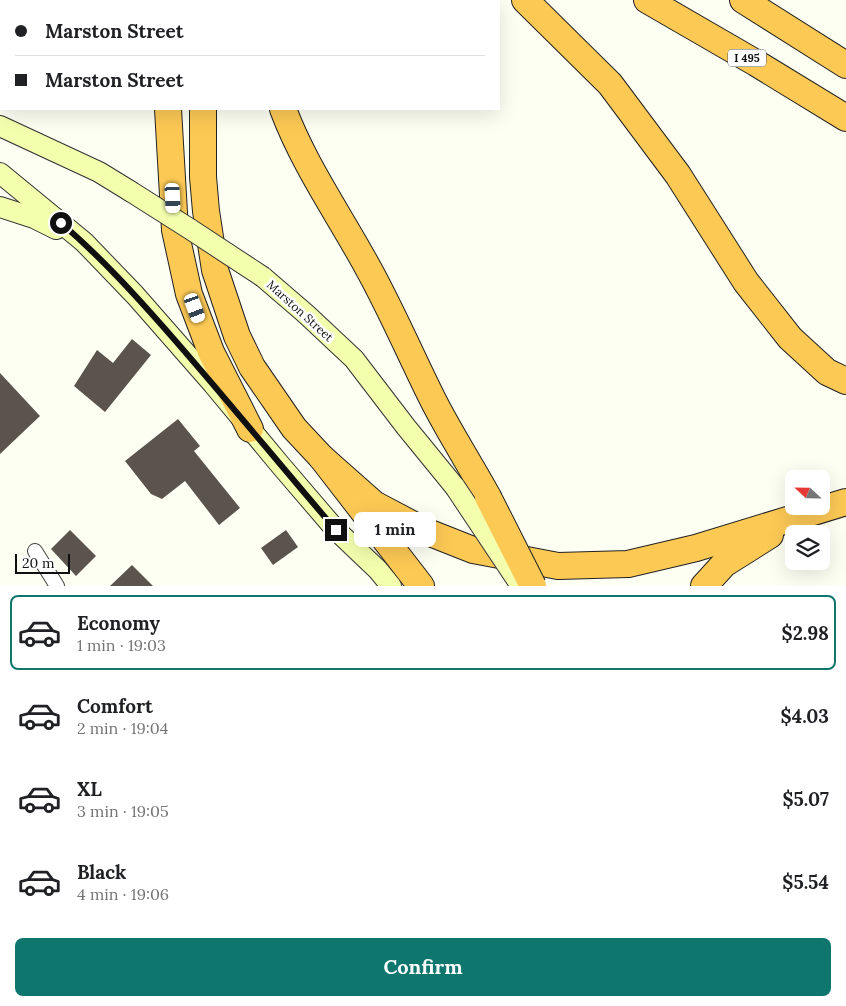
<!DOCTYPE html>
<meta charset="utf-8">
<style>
body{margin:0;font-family:Lora,serif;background:#f2f2f2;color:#202124;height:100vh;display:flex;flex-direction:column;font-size:19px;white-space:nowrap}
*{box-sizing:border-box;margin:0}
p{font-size:16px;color:#757577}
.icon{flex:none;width:28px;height:28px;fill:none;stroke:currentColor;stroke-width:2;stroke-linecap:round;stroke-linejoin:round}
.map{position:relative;height:586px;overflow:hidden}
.drawer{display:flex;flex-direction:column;background:#fff;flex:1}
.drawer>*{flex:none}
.guide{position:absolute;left:0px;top:0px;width:500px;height:110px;box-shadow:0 5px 20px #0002;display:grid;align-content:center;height:110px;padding:0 15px;background:#fff}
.needle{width:32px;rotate:292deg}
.fabs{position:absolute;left:785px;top:470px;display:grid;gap:10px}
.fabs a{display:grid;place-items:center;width:45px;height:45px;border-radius:8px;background:#fff;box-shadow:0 5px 20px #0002;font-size:25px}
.scale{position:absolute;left:15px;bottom:12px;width:55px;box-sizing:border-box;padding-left:5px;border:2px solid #101010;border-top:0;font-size:14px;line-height:18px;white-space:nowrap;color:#101010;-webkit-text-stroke:4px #fff;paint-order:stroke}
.end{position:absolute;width:22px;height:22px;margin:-11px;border:6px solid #101010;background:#fff;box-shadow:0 0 0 2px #fff}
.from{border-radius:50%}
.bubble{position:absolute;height:35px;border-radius:8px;background:#fff;box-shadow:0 5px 20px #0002;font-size:16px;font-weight:800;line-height:35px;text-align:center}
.car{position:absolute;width:15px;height:30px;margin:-15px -8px;border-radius:6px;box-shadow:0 0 4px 1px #0007;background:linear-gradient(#fff 24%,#345 0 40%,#fff 0 76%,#345 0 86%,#fff 0)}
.guide b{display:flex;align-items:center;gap:18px;height:48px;font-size:19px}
.guide b+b{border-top:1px solid #e0e0e0}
.guide i{width:12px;height:12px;background:#202124}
ul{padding:9px 0 0;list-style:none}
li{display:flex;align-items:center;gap:15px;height:75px;margin:0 10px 8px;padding:0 5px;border:2px solid transparent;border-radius:8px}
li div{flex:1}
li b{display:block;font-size:19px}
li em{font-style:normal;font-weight:800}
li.selected{border-color:#0f766e}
li>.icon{width:45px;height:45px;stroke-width:1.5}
.cta{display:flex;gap:10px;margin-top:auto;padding:10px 15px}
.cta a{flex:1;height:58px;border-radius:8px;background:#0f766e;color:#fff;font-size:20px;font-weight:800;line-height:58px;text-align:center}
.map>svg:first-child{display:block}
.building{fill:#5a544c}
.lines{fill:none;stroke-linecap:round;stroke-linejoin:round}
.minor-casing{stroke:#434343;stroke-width:16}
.secondary-casing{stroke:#323232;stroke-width:22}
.motorway-casing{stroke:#212121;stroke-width:28}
.minor{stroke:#fff;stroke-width:14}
.secondary{stroke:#f4ffae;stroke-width:20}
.motorway{stroke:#fcc955;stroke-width:26}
.secondary-bridge-casing{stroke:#323232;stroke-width:22;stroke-linecap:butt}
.motorway-bridge-casing{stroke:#212121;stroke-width:28;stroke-linecap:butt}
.secondary-bridge{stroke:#f4ffae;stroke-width:20}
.motorway-bridge{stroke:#fcc955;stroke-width:26}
.route{stroke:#101010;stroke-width:6}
.labels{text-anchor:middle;stroke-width:5;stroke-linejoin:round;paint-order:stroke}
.shield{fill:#fff;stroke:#585858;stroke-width:1}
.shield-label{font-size:11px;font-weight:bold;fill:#101010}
.street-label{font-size:12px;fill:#101010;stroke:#fff}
</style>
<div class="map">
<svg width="846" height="586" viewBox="0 0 846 586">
<rect width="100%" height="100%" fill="#fefff3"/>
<g class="building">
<polygon points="132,339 151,355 105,412 74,386 97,350 113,363"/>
<polygon points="0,373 40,416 0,454"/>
<polygon points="178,419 200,446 194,451 240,508 219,525 185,481 162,499 151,494 125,461"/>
<polygon points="70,530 96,556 76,576 51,549"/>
<polygon points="286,530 298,547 273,565 261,548"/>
<polygon points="132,565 153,586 110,586"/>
</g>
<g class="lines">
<defs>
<polyline id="minor" points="35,551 57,586"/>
<g id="secondary">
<polyline points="0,126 99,172 130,191"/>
<polyline points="0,173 84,242 135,295 213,384 282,467 336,530 378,570 391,586"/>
<polyline points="0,207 34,218 56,229"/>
<polyline points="263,277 306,314 354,359 406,427 455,487"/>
</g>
<g id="motorway">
<polyline points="162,0 162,1"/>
<polyline points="265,0 265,1"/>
<polyline points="525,0 610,84 678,175 746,282 790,338 827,372 846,381"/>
<polyline points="647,0 756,63 846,118"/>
<polyline points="743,0 846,65"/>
<polyline points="71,1 72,0"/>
<polyline points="216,1 216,0"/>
<polyline points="0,64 1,64"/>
<polyline points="168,109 175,230 189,294 211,352 250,429"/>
<polyline points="203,109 203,177 206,211 215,270 237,336 252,367 294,428 322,458 421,586"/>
<path d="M283 109C304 165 338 213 367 266 391 309 410 354 432 398 449 432 470 464 488 497"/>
<polyline points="322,458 374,504 425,531 473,550 558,566 628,564 696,548 846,502"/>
<polyline points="704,586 724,564 770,535"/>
</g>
</defs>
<use href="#minor" class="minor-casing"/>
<use href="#secondary" class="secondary-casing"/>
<use href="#motorway" class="motorway-casing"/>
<use href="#minor" class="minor"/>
<use href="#secondary" class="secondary"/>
<use href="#motorway" class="motorway"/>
<defs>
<g id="secondary-bridge">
<polyline points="130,191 190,229 263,277"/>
<polyline points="455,487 521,586"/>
</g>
<polyline id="motorway-bridge" points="488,497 533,586"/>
</defs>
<use href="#secondary-bridge" class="secondary-bridge-casing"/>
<use href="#motorway-bridge" class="motorway-bridge-casing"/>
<use href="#secondary-bridge" class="secondary-bridge"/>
<use href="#motorway-bridge" class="motorway-bridge"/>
</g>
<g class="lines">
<path class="route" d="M61 223C102 258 138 298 173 338 228 401 281 466 336 530"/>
</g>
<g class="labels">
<rect class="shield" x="728" y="49.5" width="38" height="17" rx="4"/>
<g class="shield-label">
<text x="747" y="62">I 495</text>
</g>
<g class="street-label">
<text transform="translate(300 311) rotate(42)" y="4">Marston Street</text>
</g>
</g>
</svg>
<div class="fabs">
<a><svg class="needle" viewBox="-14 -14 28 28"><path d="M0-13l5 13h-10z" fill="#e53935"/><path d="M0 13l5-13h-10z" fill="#757577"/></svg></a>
<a><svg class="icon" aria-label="layers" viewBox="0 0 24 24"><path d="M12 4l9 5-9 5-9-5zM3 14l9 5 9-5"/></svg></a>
</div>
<div class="scale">20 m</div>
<i class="end from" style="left:61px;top:223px"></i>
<i class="end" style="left:336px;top:530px"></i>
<div class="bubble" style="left:354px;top:512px;width:82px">1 min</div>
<i class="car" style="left:173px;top:198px;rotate:177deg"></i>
<i class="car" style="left:195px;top:308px;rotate:160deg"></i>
<div class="guide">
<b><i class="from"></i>Marston Street</b>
<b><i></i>Marston Street</b>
</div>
</div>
<section class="drawer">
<ul>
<li class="selected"><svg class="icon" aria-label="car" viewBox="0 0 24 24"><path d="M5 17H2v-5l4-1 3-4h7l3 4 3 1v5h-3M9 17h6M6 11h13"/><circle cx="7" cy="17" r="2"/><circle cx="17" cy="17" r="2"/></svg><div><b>Economy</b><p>1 min · 19:03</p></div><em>$2.98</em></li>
<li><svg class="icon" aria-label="car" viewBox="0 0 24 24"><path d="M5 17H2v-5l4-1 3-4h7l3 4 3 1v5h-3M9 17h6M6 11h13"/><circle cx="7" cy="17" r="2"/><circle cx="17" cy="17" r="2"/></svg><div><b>Comfort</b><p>2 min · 19:04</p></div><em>$4.03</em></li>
<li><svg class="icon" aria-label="car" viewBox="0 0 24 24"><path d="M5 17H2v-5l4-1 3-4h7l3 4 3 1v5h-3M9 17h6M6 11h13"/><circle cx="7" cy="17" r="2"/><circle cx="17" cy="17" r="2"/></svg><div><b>XL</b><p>3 min · 19:05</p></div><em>$5.07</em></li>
<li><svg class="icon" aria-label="car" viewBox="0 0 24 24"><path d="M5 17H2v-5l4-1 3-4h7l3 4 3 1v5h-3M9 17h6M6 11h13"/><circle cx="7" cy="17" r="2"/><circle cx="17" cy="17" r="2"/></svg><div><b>Black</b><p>4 min · 19:06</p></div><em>$5.54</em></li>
</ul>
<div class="cta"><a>Confirm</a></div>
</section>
